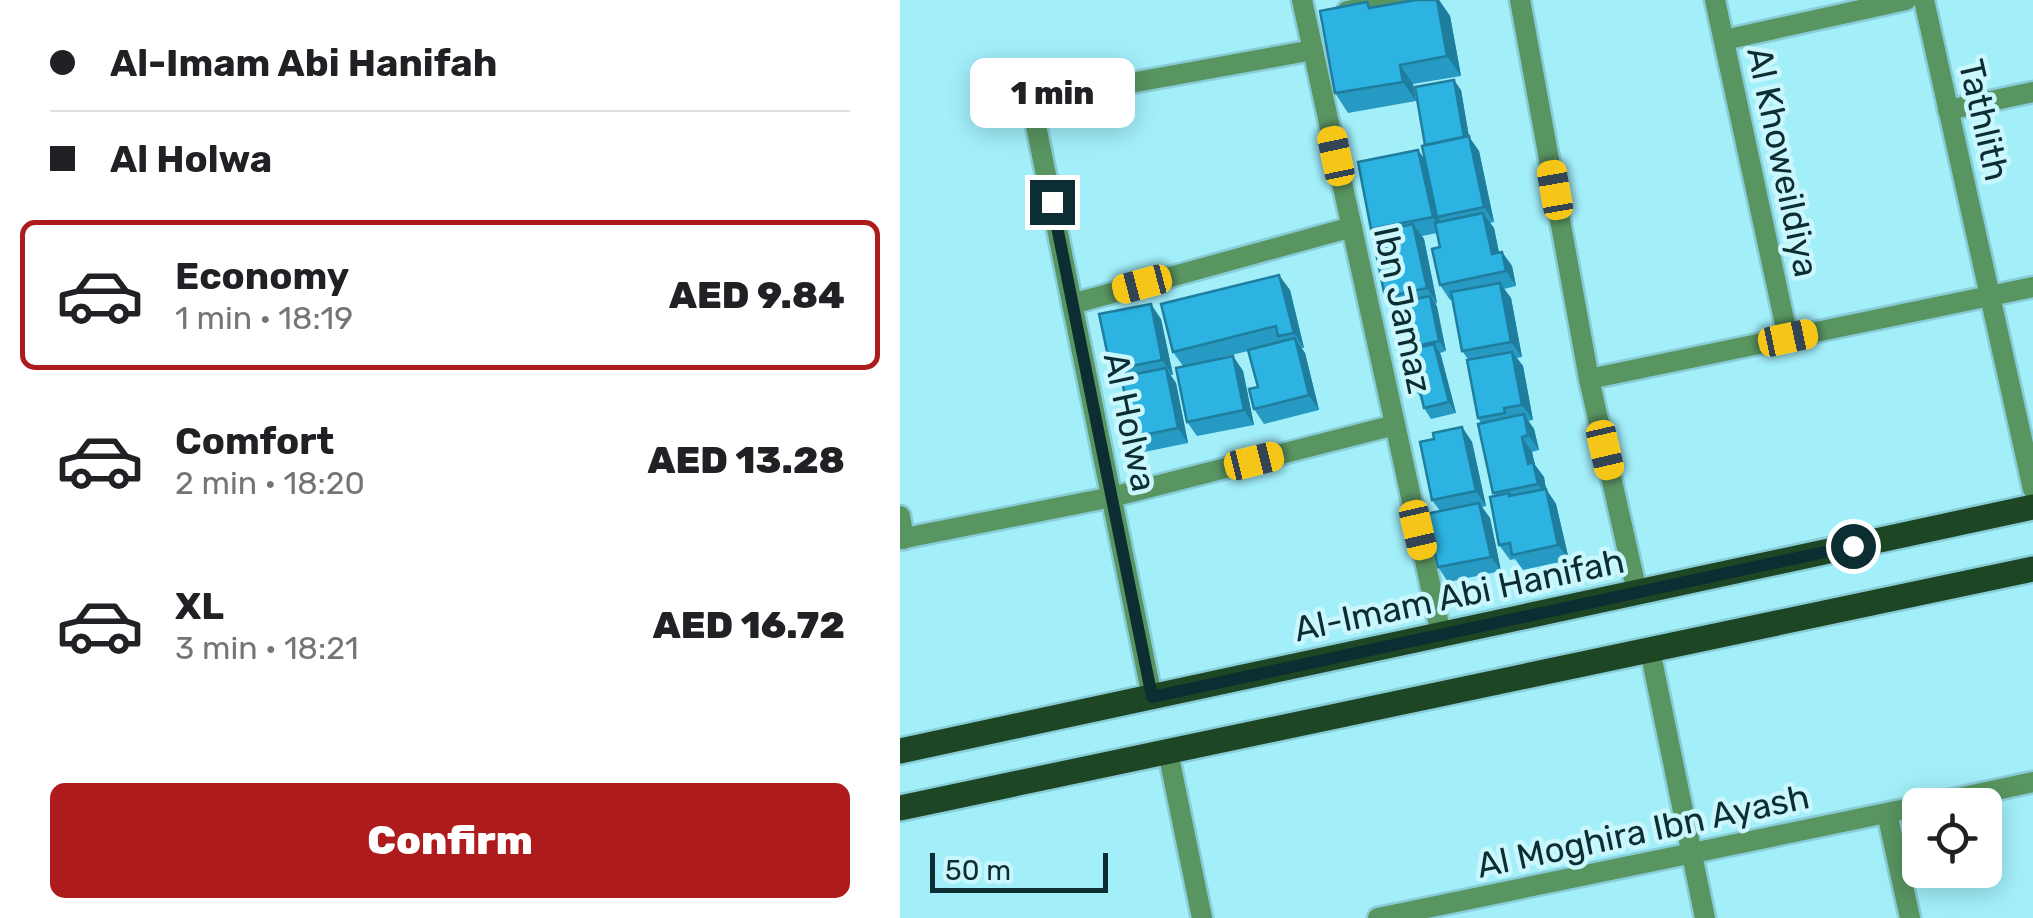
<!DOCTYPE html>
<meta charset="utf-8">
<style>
body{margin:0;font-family:Rubik,sans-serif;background:#f2f2f2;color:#202124;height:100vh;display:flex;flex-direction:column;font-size:38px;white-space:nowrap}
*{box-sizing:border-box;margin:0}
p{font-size:32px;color:#757577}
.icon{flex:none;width:55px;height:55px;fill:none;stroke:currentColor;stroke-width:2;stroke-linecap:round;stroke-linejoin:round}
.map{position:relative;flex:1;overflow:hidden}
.panel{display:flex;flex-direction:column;background:#fff;width:900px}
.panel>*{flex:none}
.hud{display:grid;align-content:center;height:220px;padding:0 50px;background:#fff}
.controls{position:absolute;left:1002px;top:788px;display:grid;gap:20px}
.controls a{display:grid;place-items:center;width:100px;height:100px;border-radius:15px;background:#fff;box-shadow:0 5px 25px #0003;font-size:50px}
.scale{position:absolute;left:30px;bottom:25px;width:178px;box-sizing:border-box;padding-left:10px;border:5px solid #0c2d31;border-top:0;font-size:28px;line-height:35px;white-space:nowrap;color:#0c2d31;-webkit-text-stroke:8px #caf6fd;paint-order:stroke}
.end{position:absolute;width:45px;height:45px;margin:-22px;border:12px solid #0c2d31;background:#fff;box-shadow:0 0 0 5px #fff}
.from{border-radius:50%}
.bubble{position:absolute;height:70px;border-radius:15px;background:#fff;box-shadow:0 5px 25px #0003;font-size:32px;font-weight:800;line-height:70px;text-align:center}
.car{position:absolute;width:30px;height:60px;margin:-30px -15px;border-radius:12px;box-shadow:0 0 8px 2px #0007;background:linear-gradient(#f5c518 24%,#345 0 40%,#f5c518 0 76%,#345 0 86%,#f5c518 0)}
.hud b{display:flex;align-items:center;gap:35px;height:95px;font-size:38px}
.hud b+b{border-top:2px solid #e0e0e0}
.hud i{width:25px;height:25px;background:#202124}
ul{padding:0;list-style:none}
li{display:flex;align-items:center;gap:30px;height:150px;margin:0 20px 15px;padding:0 30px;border:5px solid transparent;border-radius:15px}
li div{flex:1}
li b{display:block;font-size:38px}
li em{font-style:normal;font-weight:800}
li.active{border-color:#ad1b1c}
li>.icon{width:90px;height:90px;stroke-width:1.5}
.primary-button{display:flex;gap:20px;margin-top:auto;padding:20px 50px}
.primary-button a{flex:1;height:115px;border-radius:15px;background:#ad1b1c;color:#fff;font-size:40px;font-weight:800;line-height:115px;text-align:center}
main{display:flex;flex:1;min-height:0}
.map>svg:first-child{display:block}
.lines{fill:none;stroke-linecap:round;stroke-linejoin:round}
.minor-casing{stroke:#87ccd6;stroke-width:25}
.primary-casing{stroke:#87ccd6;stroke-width:30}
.minor{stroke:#599561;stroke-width:20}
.primary{stroke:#1d4624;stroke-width:25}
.wall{fill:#269ac2}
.shaded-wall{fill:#1f7d9e}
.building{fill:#2cb3e2;stroke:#1f7d9e;stroke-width:2.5}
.route{stroke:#0c2d31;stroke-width:12}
.labels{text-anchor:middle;stroke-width:9;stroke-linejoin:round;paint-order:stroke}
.street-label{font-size:35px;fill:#0c2d31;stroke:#caf6fd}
</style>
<main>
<section class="panel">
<div class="hud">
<b><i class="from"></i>Al-Imam Abi Hanifah</b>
<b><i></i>Al Holwa</b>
</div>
<ul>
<li class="active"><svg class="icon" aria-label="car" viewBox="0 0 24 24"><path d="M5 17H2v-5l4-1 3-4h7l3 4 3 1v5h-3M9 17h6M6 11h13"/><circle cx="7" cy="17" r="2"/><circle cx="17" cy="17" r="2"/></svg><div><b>Economy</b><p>1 min · 18:19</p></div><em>AED 9.84</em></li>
<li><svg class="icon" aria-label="car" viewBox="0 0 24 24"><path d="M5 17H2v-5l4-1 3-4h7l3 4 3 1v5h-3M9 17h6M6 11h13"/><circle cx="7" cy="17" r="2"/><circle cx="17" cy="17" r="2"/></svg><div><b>Comfort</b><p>2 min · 18:20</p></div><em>AED 13.28</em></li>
<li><svg class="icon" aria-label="car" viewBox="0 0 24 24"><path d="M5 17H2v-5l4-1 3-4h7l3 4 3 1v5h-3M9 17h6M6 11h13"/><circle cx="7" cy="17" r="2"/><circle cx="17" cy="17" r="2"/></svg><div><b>XL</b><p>3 min · 18:21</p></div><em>AED 16.72</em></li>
</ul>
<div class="primary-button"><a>Confirm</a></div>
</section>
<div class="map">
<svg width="1133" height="918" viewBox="0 0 1133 918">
<rect width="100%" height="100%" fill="#a2effa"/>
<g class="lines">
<defs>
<g id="minor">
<polyline points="402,0 541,634"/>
<polyline points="620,0 689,379 737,592"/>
<polyline points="815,0 888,338"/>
<polyline points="1024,0 1133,489"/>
<polyline points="447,11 510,0"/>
<polyline points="824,40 1006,0"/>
<polyline points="1048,110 1133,92"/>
<polyline points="172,304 452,227"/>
<polyline points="689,379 1133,287"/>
<polyline points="0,516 4,539"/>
<polyline points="0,539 212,497 495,425"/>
<polyline points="750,650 805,918"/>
<polyline points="252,697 131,101 413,50"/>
<polyline points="268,752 302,918"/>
<polyline points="1026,805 1133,782"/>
<polyline points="987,813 1010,918"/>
<polyline points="478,918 1020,806"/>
</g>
<g id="primary">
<polyline points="0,751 1133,507"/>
<polyline points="0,808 1133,569"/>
</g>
</defs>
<use href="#minor" class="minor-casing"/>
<use href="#primary" class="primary-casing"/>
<use href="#minor" class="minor"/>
<use href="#primary" class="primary"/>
</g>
<g class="wall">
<polygon points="516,0 539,0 550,16 561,76 513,84 516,101 448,113 435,93 471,8"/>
<polygon points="561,90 569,137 579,151 594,222 590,223 594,228 599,252 602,252 612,266 616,286 604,289 611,298 622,357 617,358 623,366 633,420 628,421 634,429 639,450 632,452 635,465 644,477 646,489 656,504 669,560 623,570 615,559 610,560 599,545 595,496 593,493 581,423 578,418 568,359 562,351 552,299 550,300 540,285 540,247 537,233 522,236 524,239 537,303 535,304 546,351 540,353 556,413 531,419 524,408 521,398 506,375 507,359 501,349 492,307 485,297 474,232 471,229 525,159 525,145"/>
<polygon points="390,290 404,348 401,348 405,353 419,410 364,424 354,409 358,387 348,351 287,366 333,356 343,371 354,425 297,436 287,422 283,366 273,352"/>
<polygon points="261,319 273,375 270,375 276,383 288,443 244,452 234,437 222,385 221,385 211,370"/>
<polygon points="562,427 572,442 586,506 582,507 590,518 601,571 548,582 538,567 540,511 532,500 534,439"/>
</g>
<g class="shaded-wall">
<polygon points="537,0 539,0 550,16 561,76 547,56"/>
<polygon points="500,65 513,84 516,101 503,82"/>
<polygon points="554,80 561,90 569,137 579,151 594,222 584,207 564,139"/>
<polygon points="518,150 529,165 537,217 541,222 543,232 533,217"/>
<polygon points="583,213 594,228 602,268 592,254"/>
<polygon points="513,224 524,239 537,303 527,288"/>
<polygon points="602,252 612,266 616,286 606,271"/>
<polygon points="379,275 390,290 404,348 394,333"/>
<polygon points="600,283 611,298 622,357 611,342"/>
<polygon points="530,296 537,306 546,351 539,341"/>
<polygon points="251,304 261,319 273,375 262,360"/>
<polygon points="395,338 405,353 419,410 409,395"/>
<polygon points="534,344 541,355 556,413 549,402"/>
<polygon points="612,352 623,366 633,420 622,405"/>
<polygon points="333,356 343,371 354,425 344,410"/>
<polygon points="266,368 276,383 288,443 278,428"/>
<polygon points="624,414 634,429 639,450 628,435"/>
<polygon points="562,427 572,442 586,506 576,491"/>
<polygon points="622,437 632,452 635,465 644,477 646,489 656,504 669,560 658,545 648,498 638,484 628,464"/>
<polygon points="579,503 590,518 601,571 591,557"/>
</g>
<g class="building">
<polygon points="516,0 537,0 547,56 500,65 503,82 435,93 420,11 467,2 469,8"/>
<polygon points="554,80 564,137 525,145 515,87"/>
<polygon points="569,136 584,207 537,217 522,146"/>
<polygon points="518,150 533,217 471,229 458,162"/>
<polygon points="583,213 592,254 602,252 606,271 540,285 532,249 540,247 535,223"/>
<polygon points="513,224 527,288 485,297 472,233"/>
<polygon points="379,275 394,333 378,336 376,326 273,352 261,304"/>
<polygon points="600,283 611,342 562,351 551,292"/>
<polygon points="530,296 539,341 501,349 491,304"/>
<polygon points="251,304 262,360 211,370 199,314"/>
<polygon points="395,338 409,395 354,409 349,389 358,387 348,350"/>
<polygon points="534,344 549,402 524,408 519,387 514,388 511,374 506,375 502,361 507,359 505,351"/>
<polygon points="612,352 622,405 604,408 605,413 578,418 567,360"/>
<polygon points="333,356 344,410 287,422 276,368"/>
<polygon points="266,368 278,428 234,437 221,377"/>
<polygon points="624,414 628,435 622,437 628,464 633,462 638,484 593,493 578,424"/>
<polygon points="562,427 576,491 532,500 520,442 534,439 533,433"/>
<polygon points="646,489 658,545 612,555 610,543 599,545 590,497 609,493 609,496"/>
<polygon points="579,503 591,557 538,567 526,514"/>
</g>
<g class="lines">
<polyline class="route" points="152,202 252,697 953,546"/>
</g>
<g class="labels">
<g class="street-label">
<text transform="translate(1084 120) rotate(77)" y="12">Tathlith</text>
<text transform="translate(883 162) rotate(78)" y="12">Al Khoweildiya</text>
<text transform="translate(503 310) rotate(78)" y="12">Ibn Jamaz</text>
<text transform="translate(230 422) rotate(78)" y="12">Al Holwa</text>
<text transform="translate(559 595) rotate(-12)" y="12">Al-Imam Abi Hanifah</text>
<text transform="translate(743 831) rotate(-12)" y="12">Al Moghira Ibn Ayash</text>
</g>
</g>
</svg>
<div class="controls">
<a><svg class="icon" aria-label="locate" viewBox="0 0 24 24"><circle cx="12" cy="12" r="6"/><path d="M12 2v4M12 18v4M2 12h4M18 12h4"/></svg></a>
</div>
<div class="scale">50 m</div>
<i class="end from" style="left:953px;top:546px"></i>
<i class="end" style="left:152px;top:202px"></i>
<div class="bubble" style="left:70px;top:58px;width:165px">1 min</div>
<i class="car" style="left:436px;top:156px;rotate:348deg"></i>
<i class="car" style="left:655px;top:190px;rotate:350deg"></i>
<i class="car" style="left:242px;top:284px;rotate:255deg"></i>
<i class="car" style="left:888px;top:338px;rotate:78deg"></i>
<i class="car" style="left:705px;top:450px;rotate:167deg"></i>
<i class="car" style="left:354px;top:461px;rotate:76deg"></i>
<i class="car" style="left:518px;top:530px;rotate:167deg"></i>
</div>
</main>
